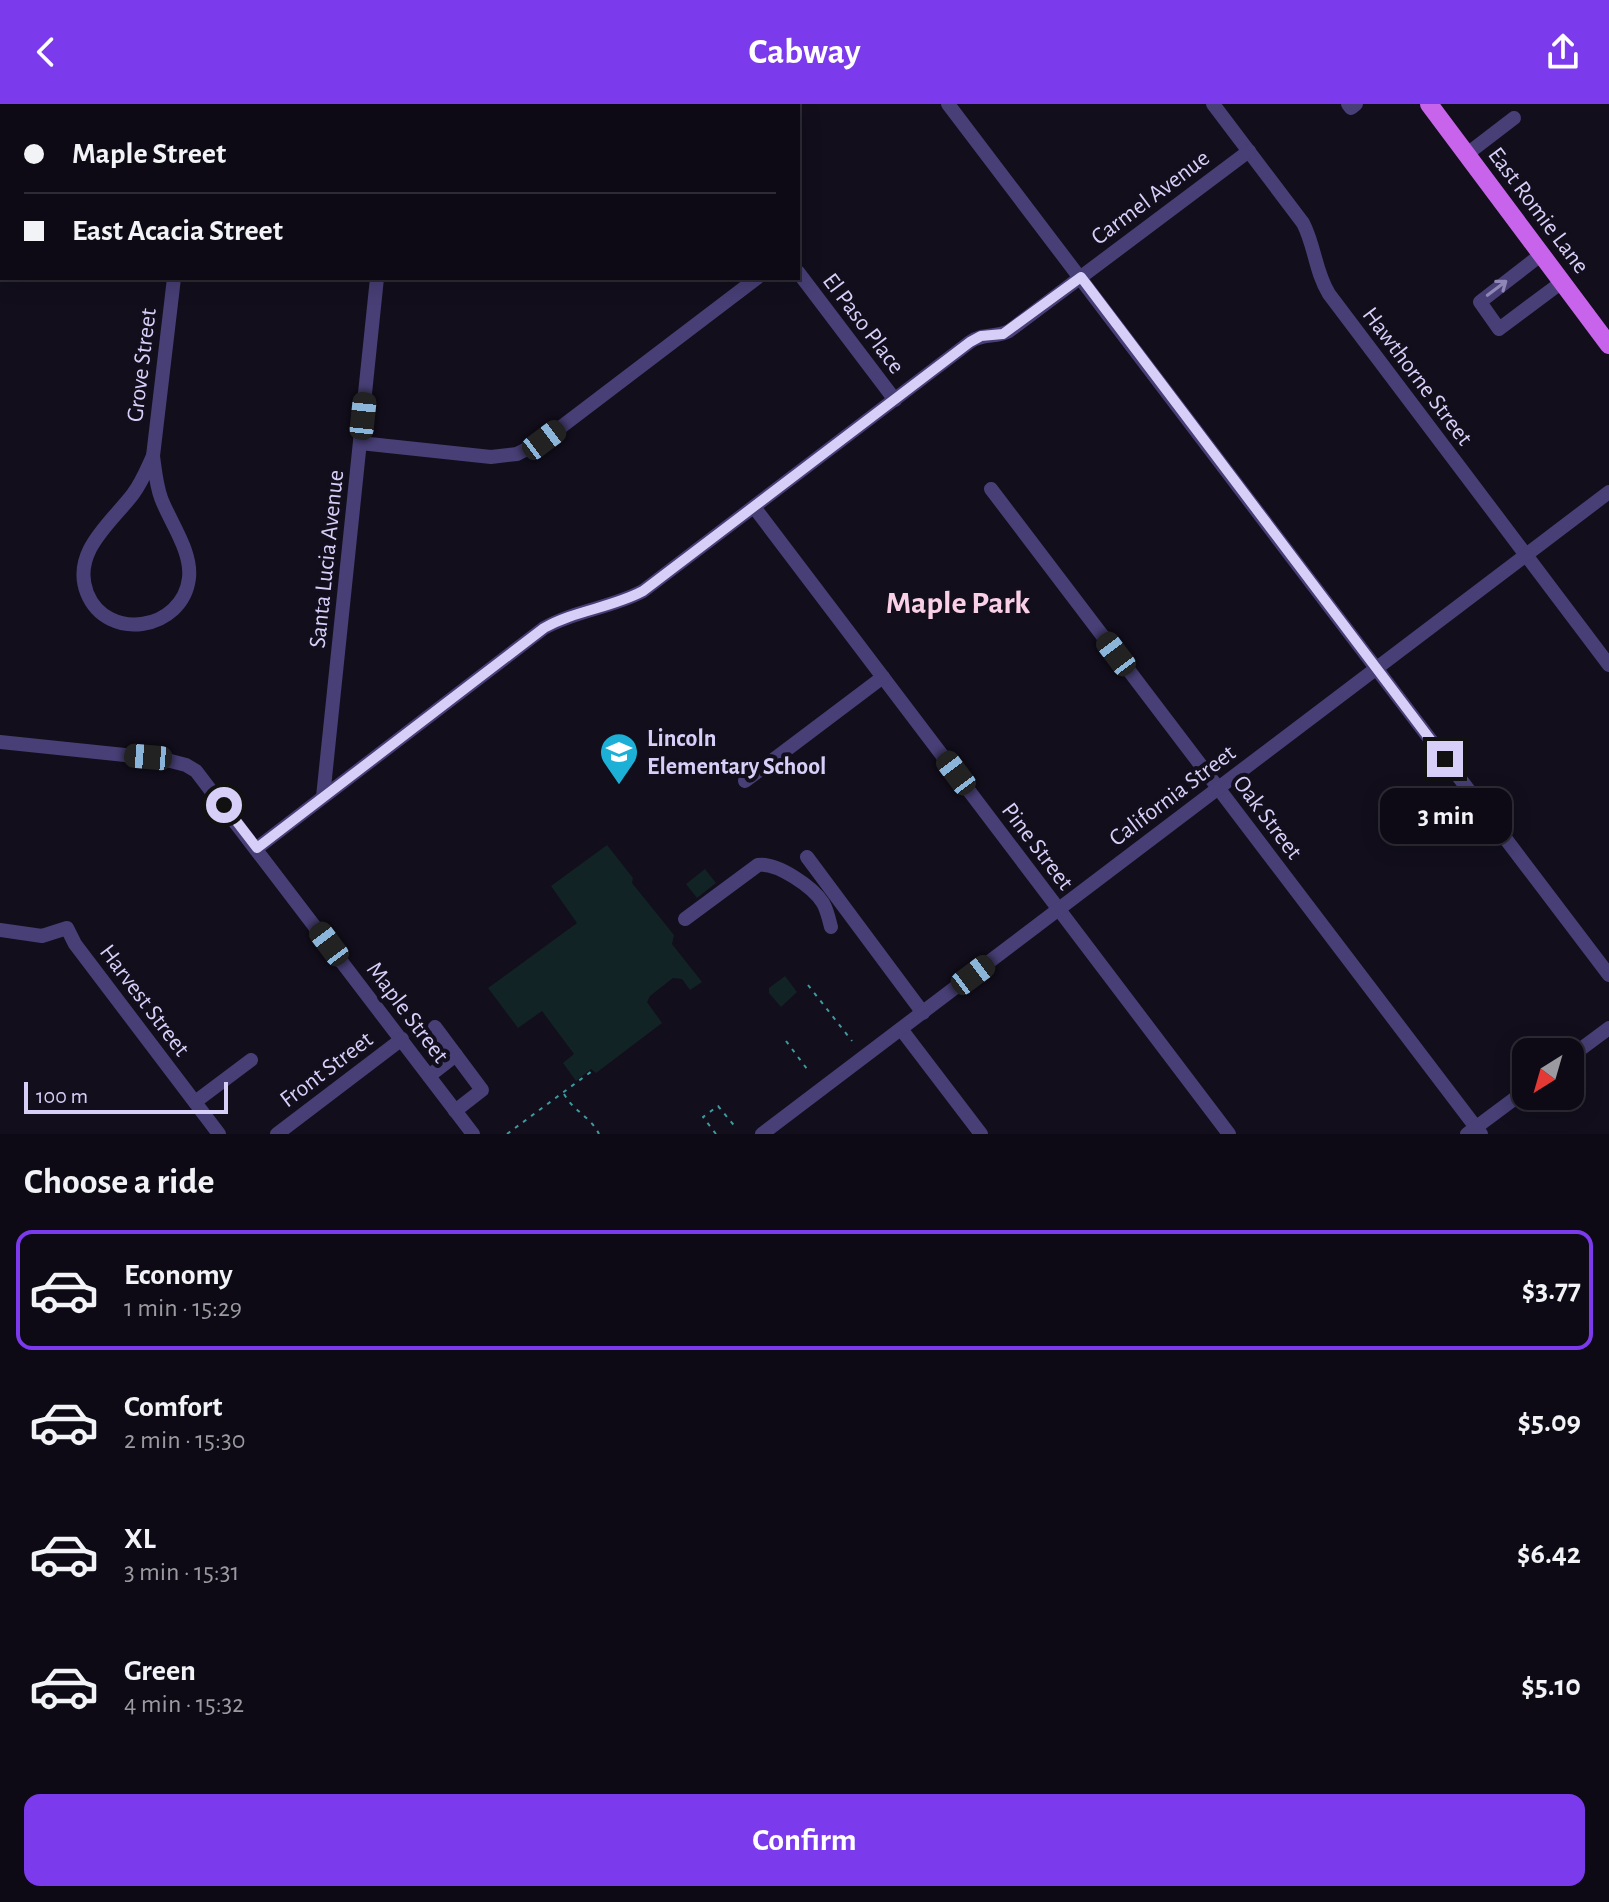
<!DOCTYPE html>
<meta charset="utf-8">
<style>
body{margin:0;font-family:"Alegreya Sans",sans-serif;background:#1c1822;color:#f1f3f6;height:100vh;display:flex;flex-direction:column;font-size:30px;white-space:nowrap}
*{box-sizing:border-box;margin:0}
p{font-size:26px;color:#9b9aa0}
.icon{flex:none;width:44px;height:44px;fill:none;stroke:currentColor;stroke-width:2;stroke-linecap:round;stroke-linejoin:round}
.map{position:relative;height:1030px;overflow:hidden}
.drawer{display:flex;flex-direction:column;background:#0e0a15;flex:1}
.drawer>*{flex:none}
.banner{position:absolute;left:0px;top:0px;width:800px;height:176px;box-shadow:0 4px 20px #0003,0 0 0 2px #2e2b34;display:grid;align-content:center;height:176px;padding:0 24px;background:#0e0a15}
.needle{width:52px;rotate:217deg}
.tools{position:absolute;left:1512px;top:934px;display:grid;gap:16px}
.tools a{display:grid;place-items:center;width:72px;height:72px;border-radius:16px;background:#0e0a15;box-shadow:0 4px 20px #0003,0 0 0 2px #2e2b34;font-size:40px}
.scale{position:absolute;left:24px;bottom:20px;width:204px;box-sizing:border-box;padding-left:8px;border:4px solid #d8cff9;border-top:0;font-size:22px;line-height:28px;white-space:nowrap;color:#d8cff9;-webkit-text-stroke:6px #120e1c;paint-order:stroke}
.end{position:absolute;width:36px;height:36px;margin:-18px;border:10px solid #d8cff9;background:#111;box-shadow:0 0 0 4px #111}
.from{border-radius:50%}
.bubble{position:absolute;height:56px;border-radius:16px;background:#0e0a15;box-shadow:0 4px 20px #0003,0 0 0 2px #2e2b34;font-size:26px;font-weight:700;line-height:56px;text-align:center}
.car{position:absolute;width:24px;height:48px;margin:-24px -12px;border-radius:10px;box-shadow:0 0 6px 2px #0007;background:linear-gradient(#222 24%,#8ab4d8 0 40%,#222 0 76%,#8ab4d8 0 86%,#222 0)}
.banner b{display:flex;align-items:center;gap:28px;height:76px;font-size:30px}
.banner b+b{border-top:2px solid #2e2b34}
.banner i{width:20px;height:20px;background:#f1f3f6}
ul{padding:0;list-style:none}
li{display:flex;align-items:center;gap:24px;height:120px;margin:0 16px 12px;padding:0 8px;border:4px solid transparent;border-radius:16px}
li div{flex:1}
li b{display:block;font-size:30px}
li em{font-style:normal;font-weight:700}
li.selected{border-color:#7c3aed}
li>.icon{width:72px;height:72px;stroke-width:1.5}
h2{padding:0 24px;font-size:36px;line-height:96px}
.button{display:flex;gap:16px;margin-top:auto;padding:16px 24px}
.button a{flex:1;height:92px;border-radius:16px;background:#7c3aed;color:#fff;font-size:32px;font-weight:700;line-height:92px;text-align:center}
header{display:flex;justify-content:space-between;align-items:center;height:104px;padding:0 24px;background:#7c3aed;color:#fff;font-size:36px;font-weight:700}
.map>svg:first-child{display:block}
.green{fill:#122325}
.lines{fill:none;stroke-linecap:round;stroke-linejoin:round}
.path{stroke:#3c9ba0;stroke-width:2;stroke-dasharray:4 6;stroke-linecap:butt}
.minor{stroke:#473f75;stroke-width:14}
.major{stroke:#c764eb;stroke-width:18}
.oneway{stroke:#9087b7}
.route{stroke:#d8cff9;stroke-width:10}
.labels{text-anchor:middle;stroke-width:8;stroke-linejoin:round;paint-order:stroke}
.street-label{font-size:24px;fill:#d8cff9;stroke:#120e1c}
.poi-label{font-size:24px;font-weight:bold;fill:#d8cff9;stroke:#120e1c;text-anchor:start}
.district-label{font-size:32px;font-weight:bold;fill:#f9d0e6;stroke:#120e1c}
</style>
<header><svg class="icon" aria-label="back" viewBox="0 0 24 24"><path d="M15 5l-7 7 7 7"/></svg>Cabway<svg class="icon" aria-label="share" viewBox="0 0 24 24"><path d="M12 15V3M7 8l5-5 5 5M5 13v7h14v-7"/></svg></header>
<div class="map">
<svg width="1609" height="1030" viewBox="0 0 1609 1030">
<rect width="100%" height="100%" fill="#120e1c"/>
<g class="green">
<polygon points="607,741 633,774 632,779 674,831 672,840 702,878 690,886 682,875 673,874 650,892 647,898 662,919 596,969 591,965 576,977 563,959 574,950 542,907 518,924 488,884 577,819 551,782"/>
<polygon points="705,765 716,779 697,794 686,780"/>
<polygon points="785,872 797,888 781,903 769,889 769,884"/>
</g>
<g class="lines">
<g class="path">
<polyline points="808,881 852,937"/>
<polyline points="786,937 810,969"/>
<path d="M564 990C575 1009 589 1011 599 1030"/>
<polyline points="507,1030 592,967"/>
<polyline points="716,1030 703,1013 718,1002 737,1025"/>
</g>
<g class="minor">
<polyline points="672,0 673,2"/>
<polyline points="948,0 1609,871"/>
<path d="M1213 0 1303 119C1315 142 1315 167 1329 190L1609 561"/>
<polyline points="1348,0 1351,4 1356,0"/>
<polyline points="193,2 193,0"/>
<polyline points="654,2 657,0"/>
<polyline points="1467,50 1514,14"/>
<polyline points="0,83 2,83"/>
<polyline points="1542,150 1480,198 1499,225 1562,178"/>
<polyline points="798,168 895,296"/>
<polyline points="360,339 491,353 517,350 544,336 757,174"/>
<path d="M153 352C155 366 156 380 161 394 170 418 192 447 189 474 183 526 107 539 87 489 71 448 112 418 133 390 142 378 147 365 153 352Z"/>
<polyline points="153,352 174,174"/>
<polyline points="991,385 1481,1030"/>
<polyline points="754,403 1229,1030"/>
<polyline points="0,638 163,655 186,661 196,667 473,1030"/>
<polyline points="745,677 883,573"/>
<polyline points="323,693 377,174"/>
<path d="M257 744 544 524C576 506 611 504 643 487L970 238C982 229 996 234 1009 227L1249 47"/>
<polyline points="807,753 923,909"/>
<path d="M685 815 758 761C777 758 813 783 823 799 827 806 829 815 831 823"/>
<polyline points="0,826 42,832 67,824 75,840 219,1030"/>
<polyline points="435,923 482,986 455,1007"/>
<polyline points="901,925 981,1030"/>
<polyline points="1570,953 1609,924"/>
<polyline points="429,972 456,951"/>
<polyline points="195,998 251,956"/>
<polyline points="277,1030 402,935"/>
<polyline points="762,1030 1609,388"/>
<polyline points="1467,1030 1526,986"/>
</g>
<polyline class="major" points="1429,0 1609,241"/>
</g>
<defs><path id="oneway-shaft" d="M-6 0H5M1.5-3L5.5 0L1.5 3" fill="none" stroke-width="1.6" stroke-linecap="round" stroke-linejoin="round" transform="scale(2)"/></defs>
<use class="oneway" href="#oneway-shaft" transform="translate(1497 184) rotate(-37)"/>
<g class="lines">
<path class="route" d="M224 701 257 744 544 524C576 506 611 504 643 487L970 238 981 232 1003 230 1081 173 1445 655"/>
</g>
<defs>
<symbol id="school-pin" viewBox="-11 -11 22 30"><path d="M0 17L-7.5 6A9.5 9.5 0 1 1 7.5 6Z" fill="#1cb0d7" stroke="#120e1c"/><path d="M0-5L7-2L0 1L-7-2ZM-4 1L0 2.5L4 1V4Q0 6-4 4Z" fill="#fff"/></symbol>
</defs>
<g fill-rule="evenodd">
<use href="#school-pin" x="597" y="626" width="44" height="60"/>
</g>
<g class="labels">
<g class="street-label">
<text transform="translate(1150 93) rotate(-37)" y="8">Carmel Avenue</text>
<text transform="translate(1539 106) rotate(53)" y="8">East Romie Lane</text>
<text transform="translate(864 219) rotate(53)" y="8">El Paso Place</text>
<text transform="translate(141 261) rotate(-83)" y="8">Grove Street</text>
<text transform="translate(1418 272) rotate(53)" y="8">Hawthorne Street</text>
<text transform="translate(326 455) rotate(-84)" y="8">Santa Lucia Avenue</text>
<text transform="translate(1172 691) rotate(-37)" y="8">California Street</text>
<text transform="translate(1268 713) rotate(53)" y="8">Oak Street</text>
<text transform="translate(1038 742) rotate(53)" y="8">Pine Street</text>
<text transform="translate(145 896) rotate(53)" y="8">Harvest Street</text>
<text transform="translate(408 908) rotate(53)" y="8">Maple Street</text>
<text transform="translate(326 965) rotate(-37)" y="8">Front Street</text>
</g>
<g class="poi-label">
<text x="647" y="642">Lincoln<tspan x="647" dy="28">Elementary School</tspan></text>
</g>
<g class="district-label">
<text x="958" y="509">Maple Park</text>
</g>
</g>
</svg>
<div class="tools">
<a><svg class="needle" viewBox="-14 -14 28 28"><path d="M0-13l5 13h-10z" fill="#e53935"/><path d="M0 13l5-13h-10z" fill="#9b9aa0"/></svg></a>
</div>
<div class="scale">100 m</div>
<i class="end from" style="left:224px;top:701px"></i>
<i class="end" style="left:1445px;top:655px"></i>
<div class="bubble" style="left:1380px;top:684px;width:132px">3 min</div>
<i class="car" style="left:363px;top:312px;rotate:6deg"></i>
<i class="car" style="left:544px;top:336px;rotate:53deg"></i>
<i class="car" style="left:1116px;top:550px;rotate:323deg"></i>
<i class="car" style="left:148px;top:653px;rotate:275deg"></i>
<i class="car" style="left:956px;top:669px;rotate:323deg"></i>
<i class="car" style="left:329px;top:840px;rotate:323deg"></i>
<i class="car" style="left:973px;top:871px;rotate:53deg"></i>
<div class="banner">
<b><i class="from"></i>Maple Street</b>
<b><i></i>East Acacia Street</b>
</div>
</div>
<section class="drawer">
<h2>Choose a ride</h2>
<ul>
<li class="selected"><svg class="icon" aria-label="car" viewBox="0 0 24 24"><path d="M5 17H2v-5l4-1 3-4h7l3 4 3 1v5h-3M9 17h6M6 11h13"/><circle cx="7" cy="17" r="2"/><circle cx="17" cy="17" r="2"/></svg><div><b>Economy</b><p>1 min · 15:29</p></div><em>$3.77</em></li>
<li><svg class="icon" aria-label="car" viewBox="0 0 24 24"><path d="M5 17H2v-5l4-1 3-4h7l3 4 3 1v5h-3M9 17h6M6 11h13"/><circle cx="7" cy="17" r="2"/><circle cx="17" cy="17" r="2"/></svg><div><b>Comfort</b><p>2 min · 15:30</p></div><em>$5.09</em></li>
<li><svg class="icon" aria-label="car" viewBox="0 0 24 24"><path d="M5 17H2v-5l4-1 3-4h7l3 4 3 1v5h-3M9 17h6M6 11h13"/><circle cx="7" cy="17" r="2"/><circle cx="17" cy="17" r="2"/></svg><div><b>XL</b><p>3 min · 15:31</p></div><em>$6.42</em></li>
<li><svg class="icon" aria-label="car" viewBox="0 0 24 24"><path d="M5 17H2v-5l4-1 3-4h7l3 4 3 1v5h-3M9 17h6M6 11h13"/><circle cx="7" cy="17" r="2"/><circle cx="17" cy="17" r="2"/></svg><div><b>Green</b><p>4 min · 15:32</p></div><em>$5.10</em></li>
</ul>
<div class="button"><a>Confirm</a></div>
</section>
